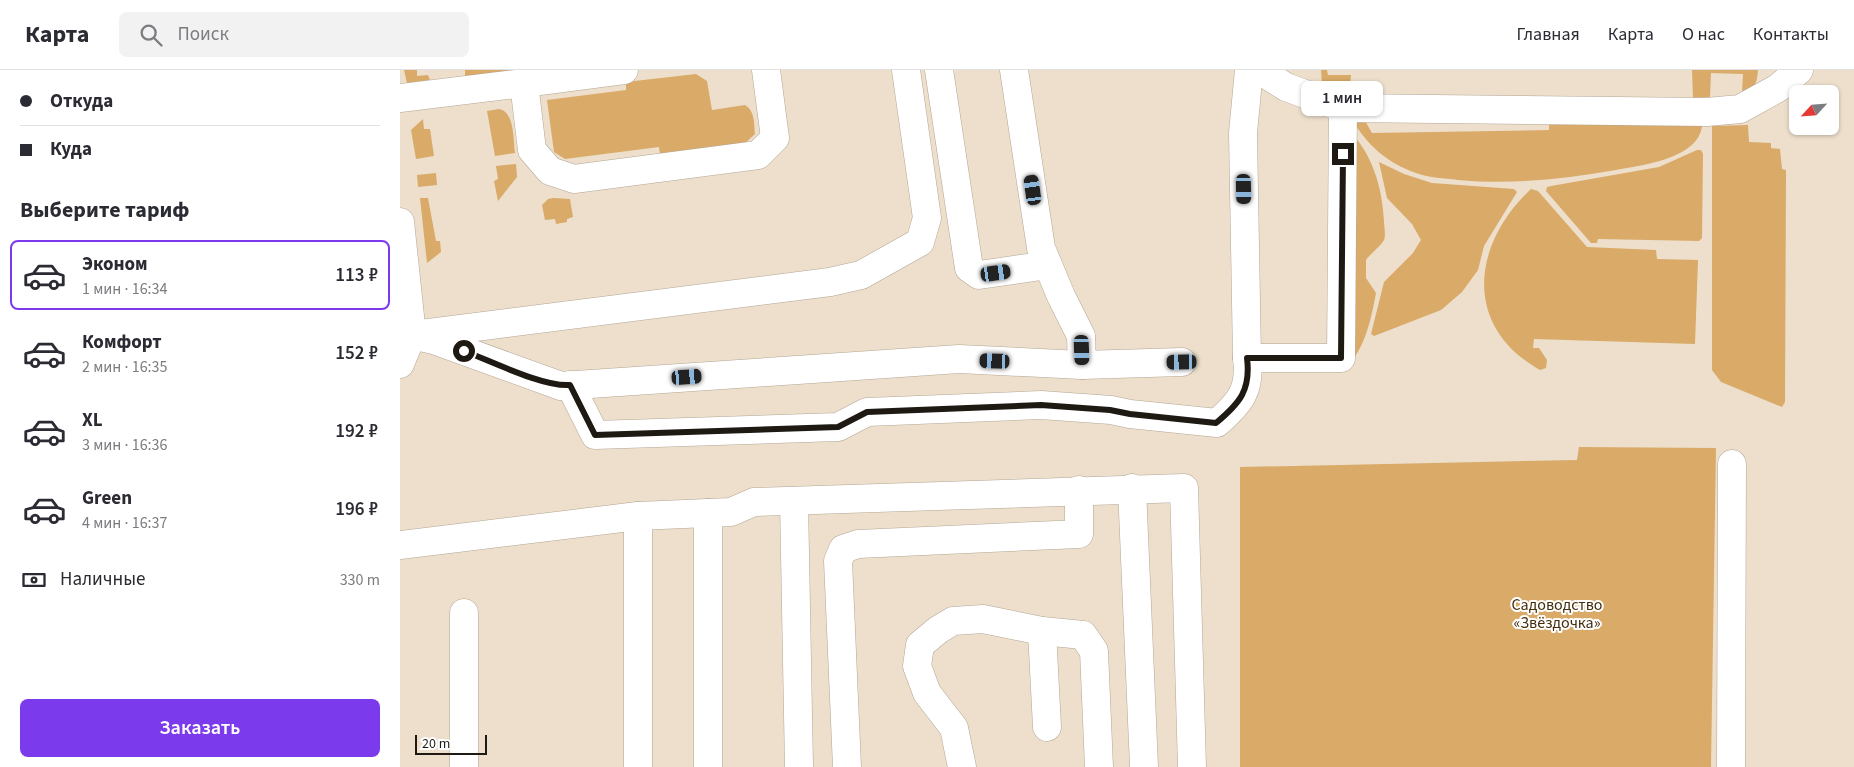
<!DOCTYPE html>
<html lang="ru">
<meta charset="utf-8">
<style>
body{margin:0;font-family:"Source Sans 3",sans-serif;background:#f2f2f3;color:#2b2b33;height:100vh;display:flex;flex-direction:column;font-size:19px;white-space:nowrap}
*{box-sizing:border-box;margin:0}
p{font-size:16px;color:#7c7c81}
.icon{flex:none;width:28px;height:28px;fill:none;stroke:currentColor;stroke-width:2;stroke-linecap:round;stroke-linejoin:round}
.map{position:relative;flex:1;overflow:hidden}
.drawer{display:flex;flex-direction:column;background:#fff;width:400px}
.drawer>*{flex:none}
.guide{display:grid;align-content:center;height:110px;padding:0 20px;background:#fff}
.needle{width:32px;rotate:244deg}
.tools{position:absolute;left:1389px;top:15px;display:grid;gap:10px}
.tools a{display:grid;place-items:center;width:50px;height:50px;border-radius:8px;background:#fff;box-shadow:0 1px 4px #0004;font-size:25px}
.scale{position:absolute;left:15px;bottom:12px;width:72px;box-sizing:border-box;padding-left:5px;border:2px solid #1e1912;border-top:0;font-size:14px;line-height:18px;white-space:nowrap;color:#1e1912;-webkit-text-stroke:4px #fff;paint-order:stroke}
.end{position:absolute;width:22px;height:22px;margin:-11px;border:6px solid #1e1912;background:#fff;box-shadow:0 0 0 2px #fff}
.from{border-radius:50%}
.bubble{position:absolute;height:35px;border-radius:8px;background:#fff;box-shadow:0 1px 4px #0004;font-size:16px;font-weight:600;line-height:35px;text-align:center}
.car{position:absolute;width:15px;height:30px;margin:-15px -8px;border-radius:6px;box-shadow:0 0 4px 1px #0007;background:linear-gradient(#222 24%,#8ab4d8 0 40%,#222 0 76%,#8ab4d8 0 86%,#222 0)}
.guide b{display:flex;align-items:center;gap:18px;height:48px;font-size:19px}
.guide b+b{border-top:1px solid #e1e1e2}
.guide i{width:12px;height:12px;background:#2b2b33}
ul{padding:0;list-style:none}
li{display:flex;align-items:center;gap:15px;height:70px;margin:0 10px 8px;padding:0 10px;border:2px solid transparent;border-radius:8px}
li div{flex:1}
li b{display:block;font-size:19px}
li em{font-style:normal;font-weight:600}
li.active{border-color:#7c3aed}
li>.icon{width:45px;height:45px;stroke-width:1.5}
h2{padding:0 20px;font-size:22px;line-height:60px}
.pay{display:flex;align-items:center;gap:12px;height:55px;padding:0 20px;font-size:19px}
.pay p{margin-inline-start:auto}
.primary-button{display:flex;gap:10px;margin-top:auto;padding:10px 20px}
.primary-button a{flex:1;height:58px;border-radius:8px;background:#7c3aed;color:#fff;font-size:20px;font-weight:600;line-height:58px;text-align:center}
header{display:flex;align-items:center;gap:30px;box-sizing:border-box;height:70px;padding:0 25px;background:#fff;border-bottom:1px solid #e1e1e2}
header strong{font-size:24px}
nav{display:flex;gap:28px;margin-inline-start:auto;font-size:18px}
.search{width:350px;height:45px;background:#f2f2f3;display:flex;align-items:center;gap:12px;box-sizing:border-box;padding:0 18px;border-radius:8px;color:#7c7c81;font-size:19px}
main{display:flex;flex:1;min-height:0}
.map>svg:first-child{display:block}
.green{fill:#d9aa68}
.lines{fill:none;stroke-linecap:round;stroke-linejoin:round}
.minor-casing{stroke:#b3a694;stroke-width:29}
.minor{stroke:#fff;stroke-width:28}
.route{stroke:#1e1912;stroke-width:6}
.labels{text-anchor:middle;stroke-width:4;stroke-linejoin:round;paint-order:stroke}
.park-label{font-size:16px;fill:#432e0e;stroke:#fff}
</style>
<header>
<strong>Карта</strong>
<div class="search"><svg class="icon" aria-label="search" viewBox="0 0 24 24"><circle cx="10" cy="10" r="6"/><path d="M15 15l6 6"/></svg>Поиск</div>
<nav><a>Главная</a><a>Карта</a><a>О нас</a><a>Контакты</a></nav>
</header>
<main>
<section class="drawer">
<div class="guide">
<b><i class="from"></i>Откуда</b>
<b><i></i>Куда</b>
</div>
<h2>Выберите тариф</h2>
<ul>
<li class="active"><svg class="icon" aria-label="car" viewBox="0 0 24 24"><path d="M5 17H2v-5l4-1 3-4h7l3 4 3 1v5h-3M9 17h6M6 11h13"/><circle cx="7" cy="17" r="2"/><circle cx="17" cy="17" r="2"/></svg><div><b>Эконом</b><p>1 мин · 16:34</p></div><em>113 ₽</em></li>
<li><svg class="icon" aria-label="car" viewBox="0 0 24 24"><path d="M5 17H2v-5l4-1 3-4h7l3 4 3 1v5h-3M9 17h6M6 11h13"/><circle cx="7" cy="17" r="2"/><circle cx="17" cy="17" r="2"/></svg><div><b>Комфорт</b><p>2 мин · 16:35</p></div><em>152 ₽</em></li>
<li><svg class="icon" aria-label="car" viewBox="0 0 24 24"><path d="M5 17H2v-5l4-1 3-4h7l3 4 3 1v5h-3M9 17h6M6 11h13"/><circle cx="7" cy="17" r="2"/><circle cx="17" cy="17" r="2"/></svg><div><b>XL</b><p>3 мин · 16:36</p></div><em>192 ₽</em></li>
<li><svg class="icon" aria-label="car" viewBox="0 0 24 24"><path d="M5 17H2v-5l4-1 3-4h7l3 4 3 1v5h-3M9 17h6M6 11h13"/><circle cx="7" cy="17" r="2"/><circle cx="17" cy="17" r="2"/></svg><div><b>Green</b><p>4 мин · 16:37</p></div><em>196 ₽</em></li>
</ul>
<div class="pay"><svg class="icon" aria-label="cash" viewBox="0 0 24 24"><path d="M3 7h18v10H3z"/><circle cx="12" cy="12" r="2"/></svg>Наличные<p>330 m</p></div>
<div class="primary-button"><a>Заказать</a></div>
</section>
<div class="map">
<svg width="1454" height="697" viewBox="0 0 1454 697">
<rect width="100%" height="100%" fill="#eddfcc"/>
<g class="green">
<polygon points="4,0 17,0 17,6 28,5 30,10 7,13"/>
<polygon points="65,0 118,0 65,7"/>
<polygon points="921,0 927,0 928,5 951,5 949,26 922,15"/>
<path d="M1292 0H1358C1357 11 1356 21 1342 22L1343 4 1311 3 1310 27 1293 28Z"/>
<path d="M296 4 307 11 312 40 345 35C355 41 354 53 355 64L344 74 260 85 259 77 165 89 154 82 147 30 226 20V12Z"/>
<path d="M99 39C115 42 113 70 115 83L95 86 87 41Z"/>
<path d="M1149 47 1250 55 1302 56C1298 89 1242 95 1216 100 1163 109 1112 115 1058 110 1044 108 1030 108 1016 103 987 93 967 75 951 48L964 49 972 63 1149 60Z"/>
<polygon points="23,49 24,59 30,59 34,86 16,89 11,60"/>
<polygon points="1348,55 1349,72 1371,73 1371,78 1380,79 1382,99 1386,100 1385,332 1382,337 1321,312 1312,300 1312,56"/>
<path d="M950 61C973 86 982 117 984 151 984 156 986 165 984 170 981 176 970 184 966 190V208L976 223C972 245 966 275 950 293Z"/>
<polygon points="1297,80 1301,80 1303,84 1302,168 1299,171 1198,169 1197,173 1191,173 1146,121 1147,117 1151,116 1259,97"/>
<polygon points="979,92 1004,104 1032,113 1114,119 1117,122 1084,176 1078,200 1062,222 1041,240 974,266 971,264 984,212 1013,183 1021,170 1012,154 987,128"/>
<polygon points="116,94 117,107 98,131 94,111 98,109 96,96"/>
<polygon points="36,103 37,115 18,117 17,105"/>
<path d="M1131 119 1138 121 1187 177 1256 180 1257 189 1298 190 1295 274 1134 269 1133 278H1139L1147 290 1146 298 1140 300C1063 257 1071 175 1131 119Z"/>
<polygon points="20,128 28,128 36,171 40,171 41,182 27,193"/>
<polygon points="153,128 170,129 173,147 167,149 167,152 156,154 155,149 145,150 142,135 148,129"/>
<polygon points="1179,377 1316,378 1311,697 840,697 840,397 1177,390"/>
</g>
<g class="lines">
<defs>
<g id="minor">
<polyline points="539,0 569,198 579,205 648,195"/>
<polyline points="614,0 641,178 661,226 681,266 682,295"/>
<polyline points="859,0 886,17 943,38 1307,42 1340,39 1378,18 1399,0"/>
<polyline points="124,13 224,0"/>
<polyline points="0,28 124,13 132,80 150,101 174,109 358,85 375,68 366,0"/>
<polyline points="0,152 12,265 0,294"/>
<polyline points="21,264 430,212 461,205 520,172 527,148 506,0"/>
<polyline points="12,265 34,270 161,316 559,289 682,295 782,292"/>
<polyline points="847,288 941,288 943,38"/>
<path d="M170 315 195 365 438 357 467 342 641 335 711 340 730 344 817 353C840 333 851 320 847 288L843 63 849 0"/>
<polyline points="732,418 744,697"/>
<polyline points="394,431 399,697"/>
<polyline points="308,443 308,697"/>
<polyline points="238,446 238,697"/>
<polyline points="0,475 238,446 331,442 354,432 784,418 792,697"/>
<polyline points="64,543 64,697"/>
<polyline points="642,561 647,657"/>
<polyline points="447,697 438,491 443,479 458,474 679,464 679,420"/>
<polyline points="562,697 554,658 527,623 517,596 520,575 538,560 553,551 583,549 642,561 683,565 694,581 699,697"/>
<polyline points="1331,697 1332,394"/>
</g>
</defs>
<use href="#minor" class="minor-casing"/>
<use href="#minor" class="minor"/>
</g>
<g class="lines">
<path class="route" d="M64 281C91 291 143 317 170 315L195 365 438 357 467 342 641 335 710 340 730 344 816 353C840 333 851 320 847 288H941L943 84"/>
</g>
<g class="labels">
<g class="park-label">
<text x="1157" y="540">Садоводство<tspan x="1157" dy="18">«Звёздочка»</tspan></text>
</g>
</g>
</svg>
<div class="tools">
<a><svg class="needle" viewBox="-14 -14 28 28"><path d="M0-13l5 13h-10z" fill="#e53935"/><path d="M0 13l5-13h-10z" fill="#7c7c81"/></svg></a>
</div>
<div class="scale">20 m</div>
<i class="end from" style="left:64px;top:281px"></i>
<i class="end" style="left:943px;top:84px"></i>
<div class="bubble" style="left:901px;top:11px;width:82px">1 мин</div>
<i class="car" style="left:844px;top:119px;rotate:179deg"></i>
<i class="car" style="left:633px;top:120px;rotate:352deg"></i>
<i class="car" style="left:596px;top:203px;rotate:82deg"></i>
<i class="car" style="left:682px;top:280px;rotate:178deg"></i>
<i class="car" style="left:595px;top:291px;rotate:272deg"></i>
<i class="car" style="left:782px;top:292px;rotate:269deg"></i>
<i class="car" style="left:287px;top:307px;rotate:86deg"></i>
</div>
</main>
